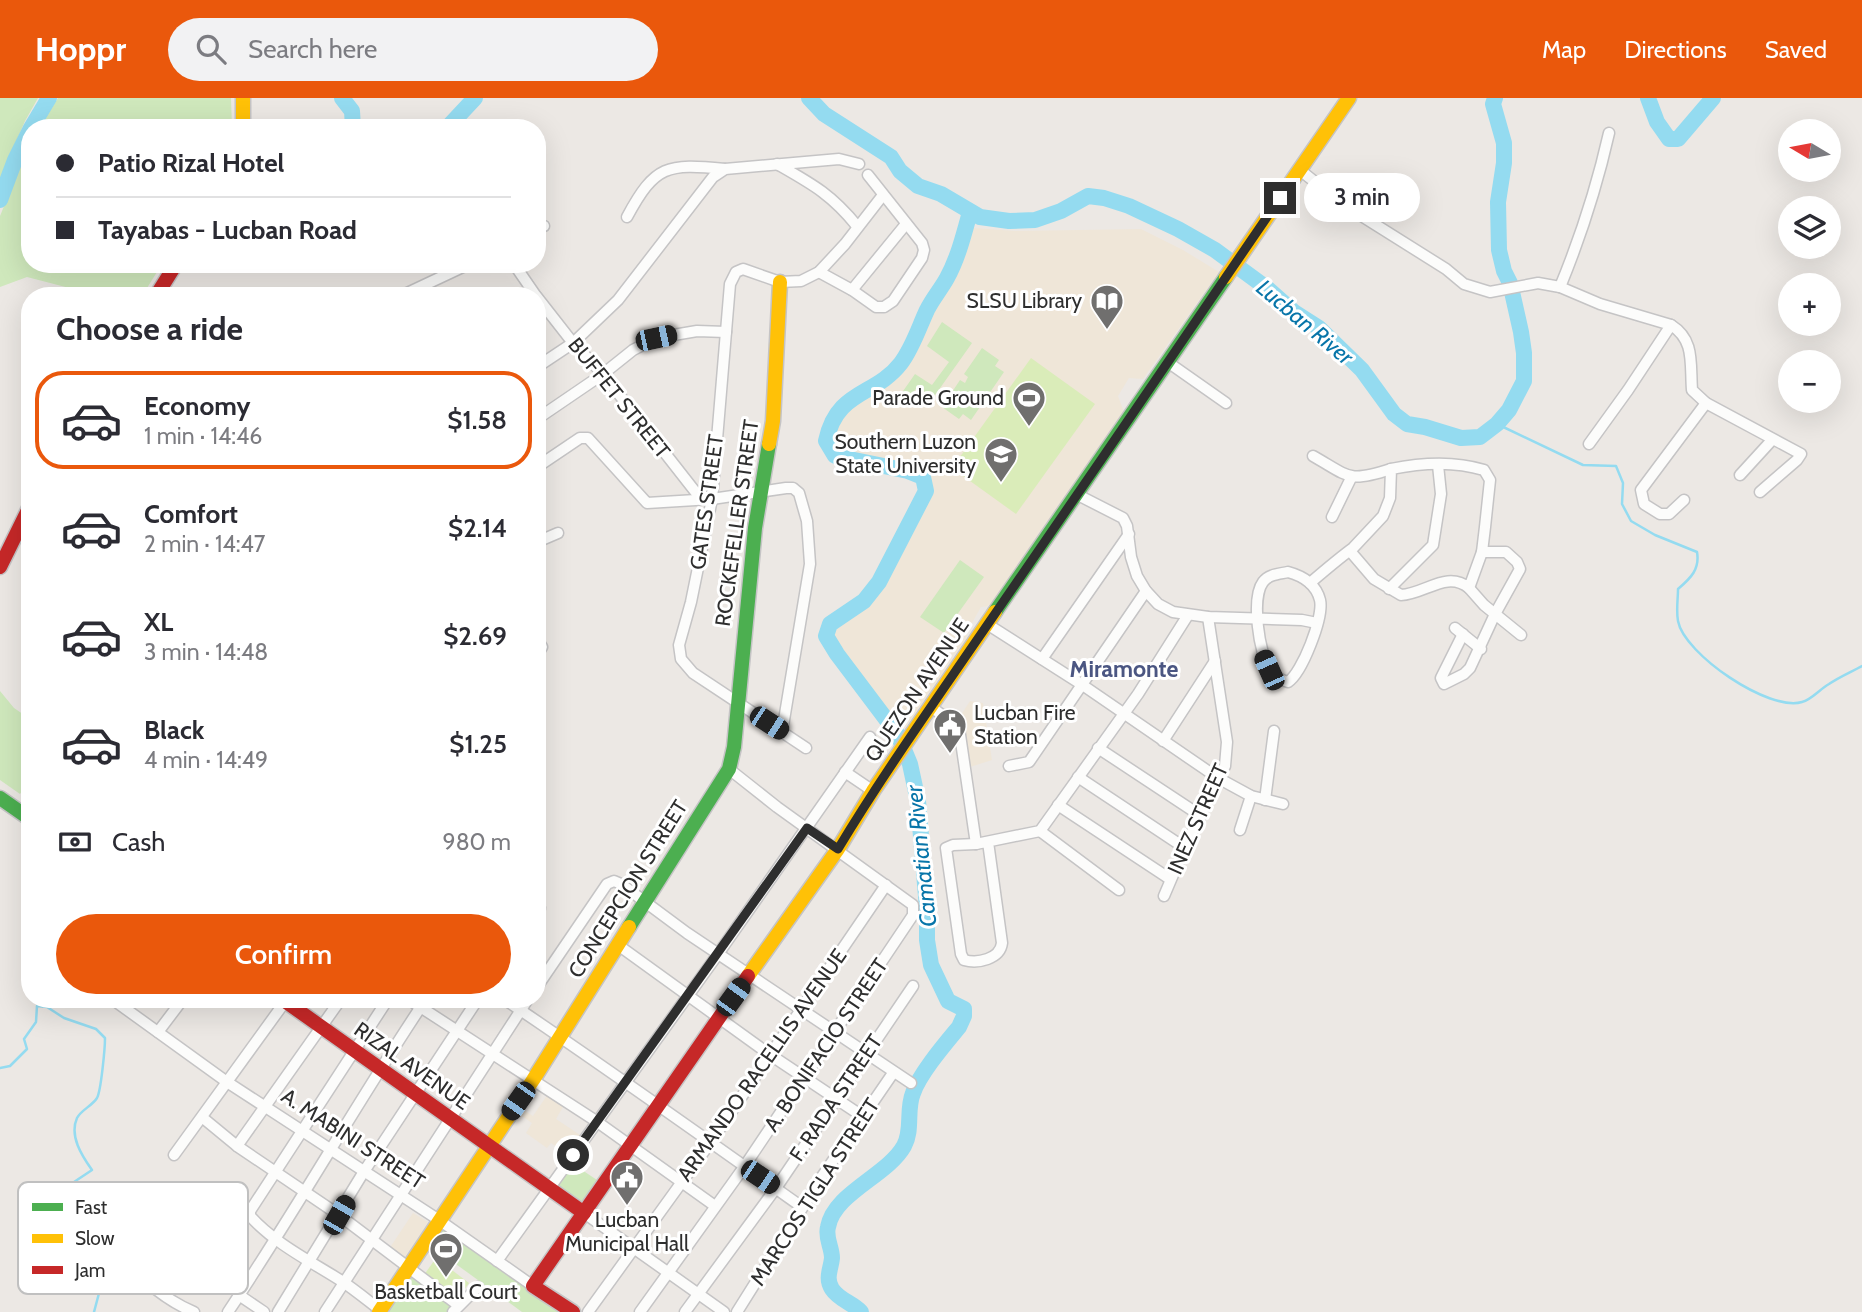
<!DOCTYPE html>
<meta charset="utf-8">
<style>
body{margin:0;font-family:Cabin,sans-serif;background:#f2f2f3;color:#2b2b33;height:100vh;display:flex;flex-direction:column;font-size:26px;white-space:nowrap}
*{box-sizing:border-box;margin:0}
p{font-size:23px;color:#7c7c81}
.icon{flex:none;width:38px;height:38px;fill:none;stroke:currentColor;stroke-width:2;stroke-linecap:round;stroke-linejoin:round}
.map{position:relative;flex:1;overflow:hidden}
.panel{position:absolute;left:21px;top:189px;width:525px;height:721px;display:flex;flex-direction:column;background:#fff;border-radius:28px;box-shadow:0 7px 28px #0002}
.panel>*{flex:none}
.banner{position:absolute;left:21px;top:21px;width:525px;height:154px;border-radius:28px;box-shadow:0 7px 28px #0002;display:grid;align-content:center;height:154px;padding:0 35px;background:#fff}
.needle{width:46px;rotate:280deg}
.buttons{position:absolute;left:1778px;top:21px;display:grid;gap:14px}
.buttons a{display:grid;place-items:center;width:63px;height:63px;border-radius:50%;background:#fff;box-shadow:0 7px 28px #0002;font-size:35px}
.end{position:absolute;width:32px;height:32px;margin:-16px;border:9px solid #2e2e2e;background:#fff;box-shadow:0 0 0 4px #fff}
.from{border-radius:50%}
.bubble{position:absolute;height:49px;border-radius:24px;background:#fff;box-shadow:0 7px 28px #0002;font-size:23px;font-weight:600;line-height:49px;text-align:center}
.car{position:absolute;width:21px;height:42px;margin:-21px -10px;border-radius:9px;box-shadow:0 0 5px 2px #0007;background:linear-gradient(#222 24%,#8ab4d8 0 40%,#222 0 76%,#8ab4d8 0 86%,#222 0)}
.banner b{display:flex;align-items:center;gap:24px;height:66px;font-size:26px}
.banner b+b{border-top:2px solid #e1e1e2}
.banner i{width:18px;height:18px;background:#2b2b33}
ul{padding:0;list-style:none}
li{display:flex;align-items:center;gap:21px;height:98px;margin:0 14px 10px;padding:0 21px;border:4px solid transparent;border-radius:28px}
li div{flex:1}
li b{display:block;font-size:26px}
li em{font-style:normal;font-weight:600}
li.selected{border-color:#ea580c}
li>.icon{width:63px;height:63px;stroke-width:1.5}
h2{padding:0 35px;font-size:32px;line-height:84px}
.pay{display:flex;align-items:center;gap:18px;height:77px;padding:0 35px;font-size:26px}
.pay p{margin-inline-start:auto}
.action{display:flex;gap:14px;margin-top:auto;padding:14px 35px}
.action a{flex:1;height:80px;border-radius:42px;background:#ea580c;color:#fff;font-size:28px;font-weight:600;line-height:80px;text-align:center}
header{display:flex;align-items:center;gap:42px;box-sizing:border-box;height:98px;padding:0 35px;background:#ea580c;color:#fff}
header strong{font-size:33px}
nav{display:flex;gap:38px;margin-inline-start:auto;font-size:24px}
.search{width:490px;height:63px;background:#f2f2f3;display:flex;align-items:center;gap:18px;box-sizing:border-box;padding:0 24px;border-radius:38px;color:#7c7c81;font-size:26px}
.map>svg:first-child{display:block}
.education{fill:#efe6d8}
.green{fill:#cfe8bc}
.pitch{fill:#daecb9}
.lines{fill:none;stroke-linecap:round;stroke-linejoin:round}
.stream{stroke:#94dbf0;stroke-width:2.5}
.river{stroke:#94dbf0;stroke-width:16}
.street-casing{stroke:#c5c4c5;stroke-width:13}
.fast-casing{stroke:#c5c4c5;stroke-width:17}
.slow-casing{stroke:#c5c4c5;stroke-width:17}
.jam-casing{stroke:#c5c4c5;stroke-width:17}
.street{stroke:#fcfcfb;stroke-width:10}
.fast{stroke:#4caf50;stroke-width:14}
.slow{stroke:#ffc107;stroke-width:14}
.jam{stroke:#c62828;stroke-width:14}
.route{stroke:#2e2e2e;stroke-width:9}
.labels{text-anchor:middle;stroke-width:6;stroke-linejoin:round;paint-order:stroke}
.poi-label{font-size:21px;fill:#2e2e2e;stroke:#fff;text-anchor:end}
.street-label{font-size:21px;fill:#2e2e2e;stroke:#fff}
.water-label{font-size:23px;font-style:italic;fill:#0775a9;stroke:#fff}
.neighbourhood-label{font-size:23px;font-weight:bold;fill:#4b5682;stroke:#fff}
.key{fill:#fff;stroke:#c0c0c0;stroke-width:2}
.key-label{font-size:19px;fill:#2e2e2e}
</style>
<header>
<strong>Hoppr</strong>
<div class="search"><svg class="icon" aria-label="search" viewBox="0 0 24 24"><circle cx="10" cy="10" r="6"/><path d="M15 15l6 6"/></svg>Search here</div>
<nav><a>Map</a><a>Directions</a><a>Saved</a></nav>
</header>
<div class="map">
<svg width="1862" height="1214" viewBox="0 0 1862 1214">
<rect width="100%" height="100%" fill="#ece8e4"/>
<g class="education">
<polygon points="973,130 1015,133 1141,131 1183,152 1219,174 1143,281 1129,280 1118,298 1124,314 996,500 988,508 981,509 967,534 966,541 901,636 830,537 833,528 864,504 880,484 902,445 928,392 925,379 909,371 845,353 830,342 829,334 846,308 892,278 908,261 955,173"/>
<polygon points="970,603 983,605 992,662 970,669 961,617"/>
<polygon points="548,996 564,1007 556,1021 580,1037 567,1056 551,1045 547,1050 526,1035 532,1025 519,1016 522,1011 533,1018"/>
<polygon points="413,1115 433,1127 408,1164 389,1151"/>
</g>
<g class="green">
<polygon points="0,0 38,0 25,23 0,81"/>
<polygon points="58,0 231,0 232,30 39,30"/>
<polygon points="30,45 30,166 162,166 142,198 100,198 27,179 0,189 0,118"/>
<polygon points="942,224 972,245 933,300 917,289 909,301 901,296 915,276 932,287 949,264 927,248"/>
<polygon points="982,250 999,262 995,268 1004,274 971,322 963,316 959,321 942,309 960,282 965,285 968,279 964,276"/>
<polygon points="960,462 984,479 944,535 920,519"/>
<polygon points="0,593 14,610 30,621 30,682 20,696 0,682"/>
<polygon points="573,1066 597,1082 579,1108 555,1091"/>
<polygon points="444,1130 559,1214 522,1214 431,1148"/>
<polygon points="409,1173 455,1208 451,1214 382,1214"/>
</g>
<g class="pitch">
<polygon points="1031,260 1095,306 1016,416 952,370"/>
<polygon points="436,1160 469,1185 457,1202 424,1177"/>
</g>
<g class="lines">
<g class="stream">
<path d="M1497 326 1583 367 1616 368 1623 385 1622 406 1631 423 1655 437 1697 454C1700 471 1691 480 1678 491 1678 501 1676 513 1678 523 1684 556 1769 614 1802 604 1811 602 1820 591 1829 586 1839 579 1851 574 1862 568"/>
<path d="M0 970 10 968 27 951 24 941 36 924 37 908 47 909 64 920 96 931 105 940C105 950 101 993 97 1000 92 1008 81 1012 77 1020 69 1038 82 1058 92 1072 62 1092 37 1104 52 1144 57 1157 62 1166 72 1176L96 1175 102 1184 94 1214"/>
</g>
<g class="river">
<polyline points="342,0 352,13 353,30"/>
<polyline points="809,0 824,16 891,59 900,73 918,88 941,96 980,119 1009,123 1035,122 1061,113 1088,98 1104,100 1129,108 1178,131 1215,152 1268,191 1294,214 1319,230 1362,272 1394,316 1407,326 1425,329 1461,340 1480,339 1497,326 1509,312 1524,283 1524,255 1521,234 1510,185 1504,173 1499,152 1498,104 1504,65 1504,45 1493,6 1495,0"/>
<polyline points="1648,0 1657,24 1669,41 1678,41 1713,0"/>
<polyline points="31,30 49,0"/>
<polyline points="447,30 475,0"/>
<polyline points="0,102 15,62 30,32"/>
<path d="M861 1214C853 1205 839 1202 832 1191 825 1180 831 1171 832 1160 832 1149 825 1140 828 1129 834 1095 887 1078 904 1048 913 1032 906 1012 913 995 920 975 945 946 959 929L964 918V911L948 903 931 867 927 842V810L918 703 910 666 898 637 837 556 826 538 830 526 864 503 879 484 926 393 923 379 908 373 835 358 826 343C837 291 875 299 901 265 913 249 919 229 927 212 933 200 941 191 947 180 958 160 964 136 970 114"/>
</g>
<defs>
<g id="street">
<path d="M777 66C812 86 831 96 857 128"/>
<polyline points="1300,72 1341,105 1446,171 1464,186 1490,194 1538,185 1560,189 1600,206 1671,227 1628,292 1589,346"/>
<path d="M627 119C655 67 667 65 725 71"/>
<polyline points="537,131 544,128"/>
<polyline points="514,166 536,198"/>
<polyline points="819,174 852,192 876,209 884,209 893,203 922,160 924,152 922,145 868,77"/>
<path d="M1560 189C1581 138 1597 88 1609 35"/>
<polyline points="852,192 906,126"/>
<polyline points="401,198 469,166"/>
<polyline points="537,199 573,245 603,276 701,401"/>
<path d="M1671 227C1695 242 1690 265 1692 292L1706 305 1801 356 1797 362 1760 394"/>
<polyline points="1169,265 1226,305"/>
<polyline points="537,269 573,245 618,202 713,79 725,71 839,61 859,66"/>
<polyline points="537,321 603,276 633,252 656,240 697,233 726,234"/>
<path d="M1313 358C1350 379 1348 385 1391 371"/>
<polyline points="537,369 580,340 588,340 647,405 712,401 786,390 793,390 799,395 807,423 810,466 782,634"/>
<polyline points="1740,377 1772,342"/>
<polyline points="1076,396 1123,420 1127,428 1131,459 1137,478 1146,493 1158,506 1173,514 1208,519 1302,522 1317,525"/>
<polyline points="1684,402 1669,416 1660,416 1644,406 1641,392 1706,305"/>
<polyline points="1332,419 1351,380"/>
<polyline points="537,444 558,435"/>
<path d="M1288 474C1303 478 1316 486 1320 502 1324 519 1302 575 1288 584 1280 582 1275 579 1270 572 1259 556 1251 500 1263 484 1269 476 1279 476 1288 474Z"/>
<path d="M1310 485C1324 473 1338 461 1353 450L1383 418 1390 400 1391 371C1420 365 1455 363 1484 372L1490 382 1485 429 1482 454 1469 490C1447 472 1425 496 1401 497L1374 481 1350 453"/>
<polyline points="1469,490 1484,507 1521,537"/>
<polyline points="1389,491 1433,447 1441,396 1438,367"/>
<polyline points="987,526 1081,586 1218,680 1251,698 1283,706"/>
<polyline points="1455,530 1481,551"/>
<polyline points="1463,536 1441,580 1444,586 1464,576 1470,570 1495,516 1520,471 1517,464 1506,454 1482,454"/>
<polyline points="537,541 542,549 537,557"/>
<polyline points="1042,561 1129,436"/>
<polyline points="930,608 959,630 976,746"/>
<polyline points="1163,643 1215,563"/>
<polyline points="806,650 693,575 681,561 679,547 691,504 712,401 730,186 736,174 743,171 780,184 801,183 819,174 845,146 883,97"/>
<polyline points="1098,650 1201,718"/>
<polyline points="1009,668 1029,664 1146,493"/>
<polyline points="845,674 873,693"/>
<polyline points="1078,679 1185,750"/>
<polyline points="1265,702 1274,633"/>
<polyline points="1058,707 1170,781"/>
<polyline points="1240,732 1251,698"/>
<polyline points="1040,733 1119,792"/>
<path d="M988 744 1002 845C1000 861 978 866 964 862L961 856 946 750 953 747 976 746 1040 733 1138 596 1188 517"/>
<polyline points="1164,798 1187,744 1225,668 1227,644 1208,519"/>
<polyline points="537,814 540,810"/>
<polyline points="618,847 769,956 862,1018"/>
<polyline points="537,889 607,786 614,783 621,786 687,835 911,985"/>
<polyline points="112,901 227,984 439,1122 533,1188"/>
<polyline points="408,901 596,1023 715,1108"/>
<path d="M504 901C604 968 703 1039 802 1109"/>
<polyline points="158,934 183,901"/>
<polyline points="203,1020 237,1048 339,1117 458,1207"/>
<polyline points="237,1048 341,901"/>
<polyline points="174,1057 287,901"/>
<path d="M76 1111C115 1147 143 1193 194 1214"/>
<polyline points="584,1115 724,1214"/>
<polyline points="92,1127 107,1101"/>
<polyline points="115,1153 131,1122"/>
<polyline points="497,1163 718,856 870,639"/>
<polyline points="239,1197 264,1214"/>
<path d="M380 1212C367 1202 354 1191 340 1182 310 1163 274 1145 250 1118V1113L388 901"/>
<path d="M228 1214C297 1111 357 1004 426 901"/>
<polyline points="278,1214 363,1075 478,901"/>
<polyline points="325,1214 528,901"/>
<polyline points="453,1214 478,1189"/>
<polyline points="588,1214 710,1045 886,787"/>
<polyline points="640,1214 744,1069 913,817 913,807 777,709 729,671"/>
<polyline points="685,1214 776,1090 913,888"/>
<polyline points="737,1214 821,1080 893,975"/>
</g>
<g id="fast">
<polyline points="995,514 1226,179"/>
<polyline points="0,700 30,721"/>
<polyline points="629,829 729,671 734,649 755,430 769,346"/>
</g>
<g id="slow">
<polyline points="243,0 243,30"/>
<polyline points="1226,179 1349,0"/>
<polyline points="769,346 773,323 780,184"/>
<polyline points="748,878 838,751 873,693 995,514"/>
<polyline points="379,1214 533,982 629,829"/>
</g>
<g id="jam">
<polyline points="156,198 176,166"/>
<polyline points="0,469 30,408"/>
<polyline points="282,901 584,1115"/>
<polyline points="573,1214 533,1188 748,878"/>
</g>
</defs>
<use href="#street" class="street-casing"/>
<use href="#fast" class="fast-casing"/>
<use href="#slow" class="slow-casing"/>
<use href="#jam" class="jam-casing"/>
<use href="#street" class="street"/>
<use href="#fast" class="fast"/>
<use href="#slow" class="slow"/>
<use href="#jam" class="jam"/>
</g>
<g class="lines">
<path class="route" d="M573 1057 807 730 838 751C882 678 931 609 979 539 1080 393 1180 247 1280 100"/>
</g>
<defs>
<symbol id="library-pin" viewBox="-11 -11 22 30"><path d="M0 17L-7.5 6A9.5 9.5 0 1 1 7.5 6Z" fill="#706f6e" stroke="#fff"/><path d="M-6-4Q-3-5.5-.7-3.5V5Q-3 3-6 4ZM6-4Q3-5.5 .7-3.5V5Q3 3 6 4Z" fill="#fff"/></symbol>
<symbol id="stadium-pin" viewBox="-11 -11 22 30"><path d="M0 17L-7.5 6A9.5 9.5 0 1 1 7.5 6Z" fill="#706f6e" stroke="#fff"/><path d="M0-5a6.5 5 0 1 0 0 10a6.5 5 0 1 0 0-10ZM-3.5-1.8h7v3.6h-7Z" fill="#fff"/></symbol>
<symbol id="university-pin" viewBox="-11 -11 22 30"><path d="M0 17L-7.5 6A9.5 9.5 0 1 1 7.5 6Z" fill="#706f6e" stroke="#fff"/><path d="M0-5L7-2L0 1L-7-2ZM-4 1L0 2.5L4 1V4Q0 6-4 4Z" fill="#fff"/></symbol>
<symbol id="civic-pin" viewBox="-11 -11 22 30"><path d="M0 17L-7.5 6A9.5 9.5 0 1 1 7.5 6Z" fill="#706f6e" stroke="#fff"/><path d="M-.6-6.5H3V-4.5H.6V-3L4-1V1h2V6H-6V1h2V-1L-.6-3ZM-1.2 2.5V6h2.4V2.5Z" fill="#fff"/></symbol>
</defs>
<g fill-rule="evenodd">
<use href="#library-pin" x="1088" y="184" width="38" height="52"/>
<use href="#stadium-pin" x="1010" y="281" width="38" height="52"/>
<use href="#university-pin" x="982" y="337" width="38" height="52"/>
<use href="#civic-pin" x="931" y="608" width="38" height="52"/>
<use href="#civic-pin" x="608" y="1060" width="38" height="52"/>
<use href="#stadium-pin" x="427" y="1132" width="38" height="52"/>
</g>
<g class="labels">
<g class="poi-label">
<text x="1082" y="210">SLSU Library</text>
<text x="1004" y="307">Parade Ground</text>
<text x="976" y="351">Southern Luzon<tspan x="976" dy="24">State University</tspan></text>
<text x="974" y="622" text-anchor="start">Lucban Fire<tspan x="974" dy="24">Station</tspan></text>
<text x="627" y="1129" text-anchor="middle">Lucban<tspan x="627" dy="24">Municipal Hall</tspan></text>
<text x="446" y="1201" text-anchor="middle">Basketball Court</text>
</g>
<g class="street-label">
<text transform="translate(619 300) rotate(51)" y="7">BUFFET STREET</text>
<text transform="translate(707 404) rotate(-82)" y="7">GATES STREET</text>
<text transform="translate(737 425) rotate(-82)" y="7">ROCKEFELLER STREET</text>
<text transform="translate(917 592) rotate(-56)" y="7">QUEZON AVENUE</text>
<text transform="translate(1198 721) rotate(-66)" y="7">INEZ STREET</text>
<text transform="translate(628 791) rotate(-58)" y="7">CONCEPCION STREET</text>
<text transform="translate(826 947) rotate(-56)" y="7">A. BONIFACIO STREET</text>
<text transform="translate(762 967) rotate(-55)" y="7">ARMANDO RACELLIS AVENUE</text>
<text transform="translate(412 968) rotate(35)" y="7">RIZAL AVENUE</text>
<text transform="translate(836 1000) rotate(-56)" y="7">F. RADA STREET</text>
<text transform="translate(353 1041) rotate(33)" y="7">A. MABINI STREET</text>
<text transform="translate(815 1094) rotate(-57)" y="7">MARCOS TIGLA STREET</text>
</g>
<g class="water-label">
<text transform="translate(1305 224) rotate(40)" y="8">Lucban River</text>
<text transform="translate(921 758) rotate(-96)" y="8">Camatian River</text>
</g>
<g class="neighbourhood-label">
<text x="1124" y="579">Miramonte</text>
</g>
</g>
<rect x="18" y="1084" width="230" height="112" rx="10" class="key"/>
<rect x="32" y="1105" width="31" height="8" fill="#4caf50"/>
<rect x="32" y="1136" width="31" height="9" fill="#ffc107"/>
<rect x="32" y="1168" width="31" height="8" fill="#c62828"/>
<g class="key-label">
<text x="75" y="1116">Fast</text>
<text x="75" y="1147">Slow</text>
<text x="75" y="1179">Jam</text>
</g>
</svg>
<div class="buttons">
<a><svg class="needle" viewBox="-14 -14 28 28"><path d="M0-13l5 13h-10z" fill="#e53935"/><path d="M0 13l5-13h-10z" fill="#7c7c81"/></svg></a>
<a><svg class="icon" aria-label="layers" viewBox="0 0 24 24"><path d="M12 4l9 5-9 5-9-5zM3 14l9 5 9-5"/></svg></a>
<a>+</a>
<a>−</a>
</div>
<i class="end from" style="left:573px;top:1057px"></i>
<i class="end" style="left:1280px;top:100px"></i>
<div class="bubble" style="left:1304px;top:75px;width:116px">3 min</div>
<i class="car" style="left:656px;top:240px;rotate:78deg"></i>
<i class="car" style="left:1269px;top:572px;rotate:336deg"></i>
<i class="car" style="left:769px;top:625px;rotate:123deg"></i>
<i class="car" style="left:733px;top:899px;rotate:36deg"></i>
<i class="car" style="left:518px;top:1003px;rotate:215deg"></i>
<i class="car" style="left:760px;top:1079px;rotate:124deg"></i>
<i class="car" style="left:339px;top:1117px;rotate:30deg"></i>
<div class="banner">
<b><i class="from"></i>Patio Rizal Hotel</b>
<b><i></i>Tayabas - Lucban Road</b>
</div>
<section class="panel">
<h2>Choose a ride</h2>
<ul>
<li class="selected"><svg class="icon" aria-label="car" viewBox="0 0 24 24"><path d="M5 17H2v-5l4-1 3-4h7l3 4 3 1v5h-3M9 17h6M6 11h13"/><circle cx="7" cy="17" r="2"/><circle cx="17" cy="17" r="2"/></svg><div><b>Economy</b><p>1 min · 14:46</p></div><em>$1.58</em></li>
<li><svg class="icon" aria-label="car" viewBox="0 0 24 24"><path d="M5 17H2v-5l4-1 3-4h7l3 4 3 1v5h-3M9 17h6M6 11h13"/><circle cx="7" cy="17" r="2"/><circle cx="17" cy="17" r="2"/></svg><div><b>Comfort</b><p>2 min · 14:47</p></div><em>$2.14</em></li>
<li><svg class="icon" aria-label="car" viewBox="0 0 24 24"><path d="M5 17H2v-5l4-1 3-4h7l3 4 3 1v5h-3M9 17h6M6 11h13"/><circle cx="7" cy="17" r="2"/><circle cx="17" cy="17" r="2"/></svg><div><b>XL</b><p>3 min · 14:48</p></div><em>$2.69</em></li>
<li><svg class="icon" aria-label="car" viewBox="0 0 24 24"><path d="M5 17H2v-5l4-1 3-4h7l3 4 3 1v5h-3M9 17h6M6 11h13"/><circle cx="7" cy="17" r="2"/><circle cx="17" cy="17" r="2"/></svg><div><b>Black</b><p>4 min · 14:49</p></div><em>$1.25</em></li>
</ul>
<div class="pay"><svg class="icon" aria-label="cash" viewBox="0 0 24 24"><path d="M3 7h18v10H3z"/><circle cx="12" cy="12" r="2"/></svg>Cash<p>980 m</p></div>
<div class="action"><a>Confirm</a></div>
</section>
</div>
